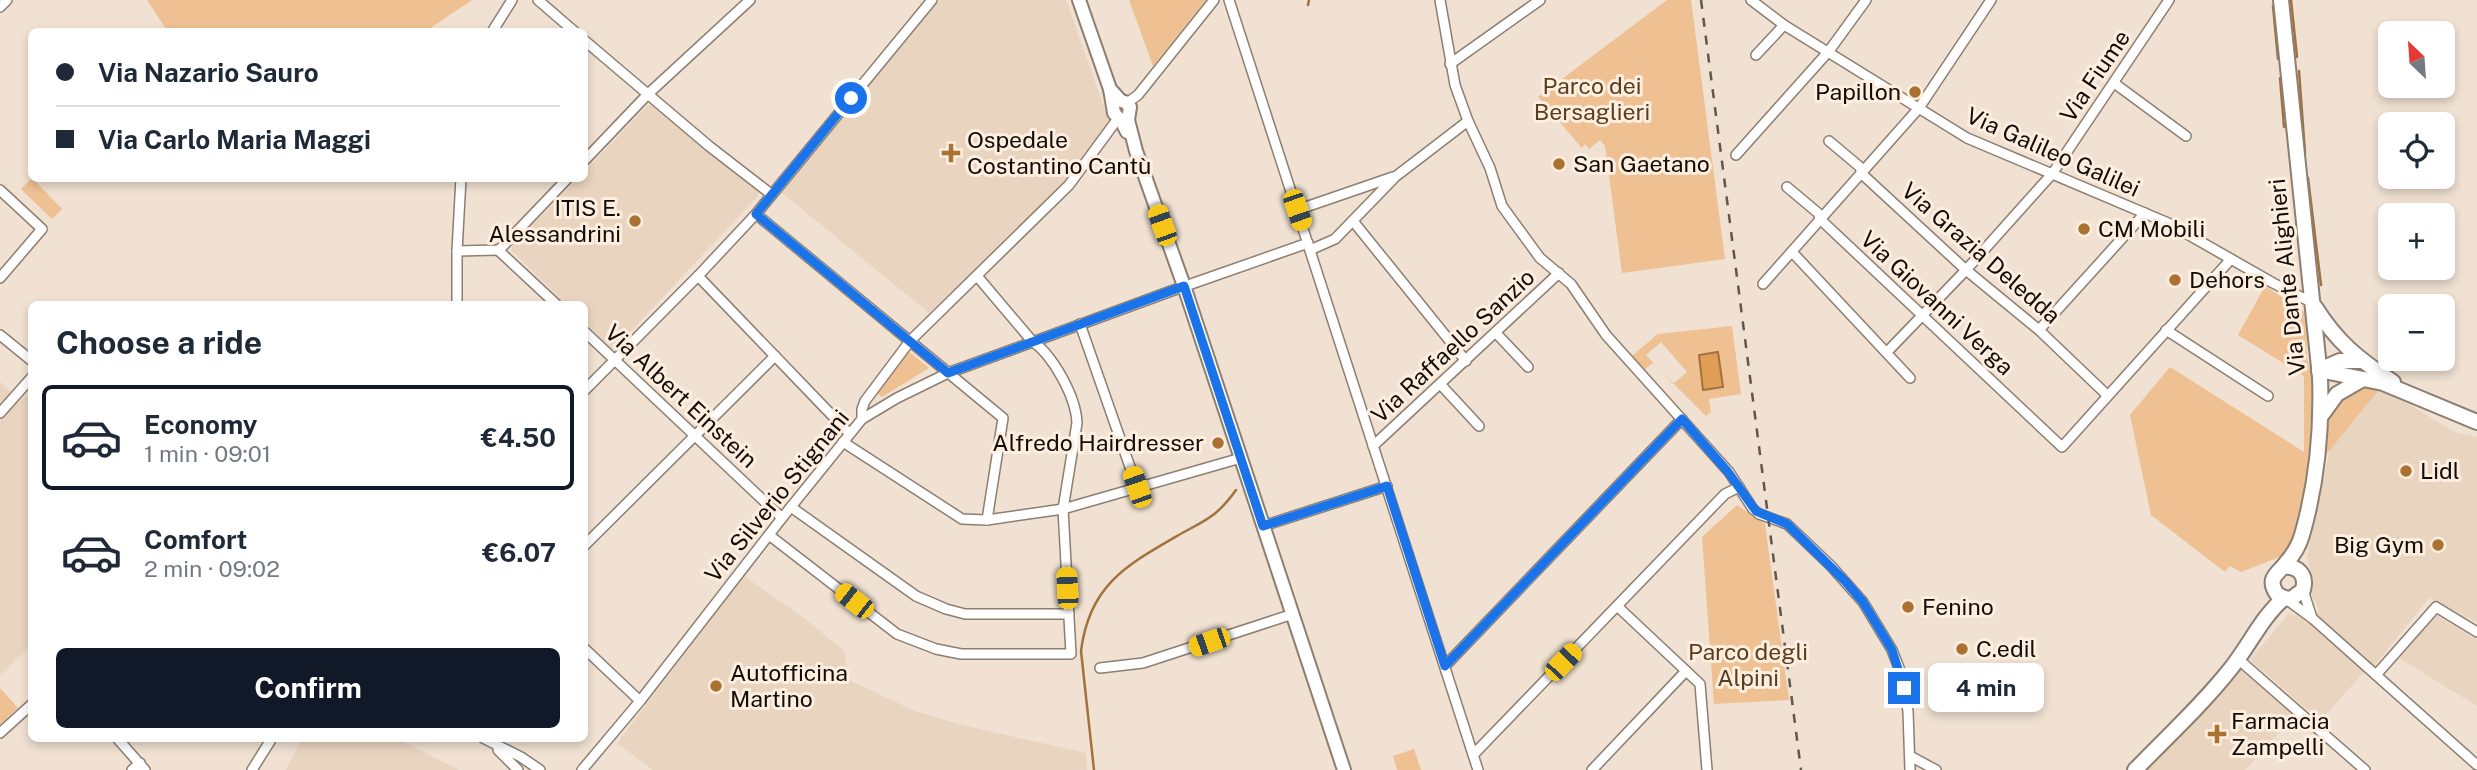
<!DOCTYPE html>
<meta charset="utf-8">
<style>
body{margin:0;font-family:"Public Sans",sans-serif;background:#f2f2f3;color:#1f2937;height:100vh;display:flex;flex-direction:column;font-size:26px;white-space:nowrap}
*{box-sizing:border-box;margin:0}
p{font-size:23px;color:#747a83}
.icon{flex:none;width:38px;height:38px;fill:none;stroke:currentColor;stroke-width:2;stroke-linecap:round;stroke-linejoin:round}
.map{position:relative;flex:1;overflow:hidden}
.side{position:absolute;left:28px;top:301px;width:560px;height:441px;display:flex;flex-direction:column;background:#fff;border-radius:10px;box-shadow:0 4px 10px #0003}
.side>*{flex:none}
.guide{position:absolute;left:28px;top:28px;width:560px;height:154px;border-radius:10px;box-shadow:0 4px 10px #0003;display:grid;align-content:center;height:154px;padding:0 28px;background:#fff}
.needle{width:46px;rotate:335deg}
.tools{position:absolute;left:2378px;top:21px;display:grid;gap:14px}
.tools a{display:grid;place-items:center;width:77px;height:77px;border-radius:10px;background:#fff;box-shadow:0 4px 10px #0003;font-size:35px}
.end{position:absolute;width:32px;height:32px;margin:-16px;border:9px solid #1a73e8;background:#fff;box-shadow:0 0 0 4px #fff}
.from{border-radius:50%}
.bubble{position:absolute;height:49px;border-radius:10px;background:#fff;box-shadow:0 4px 10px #0003;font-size:23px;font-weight:700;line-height:49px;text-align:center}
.car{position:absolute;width:21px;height:42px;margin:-21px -10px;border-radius:9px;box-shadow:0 0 5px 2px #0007;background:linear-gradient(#f5c518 24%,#345 0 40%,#f5c518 0 76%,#345 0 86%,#f5c518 0)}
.guide b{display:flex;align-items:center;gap:24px;height:66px;font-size:26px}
.guide b+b{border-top:2px solid #e0e1e3}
.guide i{width:18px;height:18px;background:#1f2937}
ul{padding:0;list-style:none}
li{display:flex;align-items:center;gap:21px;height:105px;margin:0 14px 10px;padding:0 14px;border:4px solid transparent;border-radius:10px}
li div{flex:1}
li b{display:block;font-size:26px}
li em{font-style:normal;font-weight:700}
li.active{border-color:#111827}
li>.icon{width:63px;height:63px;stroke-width:1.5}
h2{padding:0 28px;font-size:32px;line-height:84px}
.action{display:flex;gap:14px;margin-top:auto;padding:14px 28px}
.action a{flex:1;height:80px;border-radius:10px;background:#111827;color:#fff;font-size:28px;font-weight:700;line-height:80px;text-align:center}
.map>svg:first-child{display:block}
.built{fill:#e9d4c0}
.green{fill:#eec092;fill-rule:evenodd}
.water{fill:#df9d55;stroke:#a2723e;stroke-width:2}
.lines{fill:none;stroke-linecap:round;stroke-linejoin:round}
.stream{stroke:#a2723e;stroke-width:2.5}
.street-casing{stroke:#8c7e71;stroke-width:12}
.secondary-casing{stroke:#8c7e71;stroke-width:16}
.primary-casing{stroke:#8c7e71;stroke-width:18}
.street{stroke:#fff;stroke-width:9}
.secondary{stroke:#fff;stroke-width:12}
.primary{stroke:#fff;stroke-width:14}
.rail{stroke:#60574f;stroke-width:2.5;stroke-dasharray:9 9;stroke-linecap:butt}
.route{stroke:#1a73e8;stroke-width:9}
.poi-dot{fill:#aa7130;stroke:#feeedf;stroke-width:2.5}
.labels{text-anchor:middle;stroke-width:6;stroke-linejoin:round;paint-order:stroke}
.street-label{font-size:23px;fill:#120d08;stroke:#feeedf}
.park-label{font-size:23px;fill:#5a3d1f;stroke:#feeedf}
.poi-label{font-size:23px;fill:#120d08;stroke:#feeedf;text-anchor:start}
</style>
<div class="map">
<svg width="2477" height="770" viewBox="0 0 2477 770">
<rect width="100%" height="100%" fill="#f0e1d2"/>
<g class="built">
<polygon points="940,0 1066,0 1110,124 1066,182 929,313 781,192"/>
<polygon points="648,105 652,105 758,192 758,196 614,349 611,349 585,322 584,304 566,304 512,251 512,246 577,179 584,178 585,171"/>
<polygon points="0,382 21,401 32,389 31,645 0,675"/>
<polygon points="2381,387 2454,432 2477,437 2477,622 2429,598 2374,666 2315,614 2319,610 2312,595 2313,579 2307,557 2330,449"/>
<polygon points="744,576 808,621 844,651 849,680 915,711 962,725 1086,753 1087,770 653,770 617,743"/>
<polygon points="2289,613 2296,616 2298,614 2364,672 2320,721 2250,660"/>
<polygon points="2436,615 2477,640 2477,706 2399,658"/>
<polygon points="2241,668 2295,715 2260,754 2245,770 2145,770"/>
<polygon points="302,738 398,739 459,770 286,770"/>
</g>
<g class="green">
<polygon points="147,0 472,0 426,31 168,32"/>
<polygon points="1129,0 1206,0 1153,66"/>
<polygon points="1667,0 1691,0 1725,259 1622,273 1605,146 1600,140 1589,149 1585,144 1582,148 1538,97"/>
<polygon points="32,178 62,209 52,219 21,189"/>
<polygon points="2265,286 2306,313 2307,357 2313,381 2316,415 2312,464 2303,507 2294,538 2282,556 2241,572 2230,566 2225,572 2151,515 2130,415 2170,367 2304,452 2304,376 2238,335"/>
<path d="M1732 326 1741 394 1709 399 1711 412 1706 416 1653 363 1644 370 1632 356 1658 334ZM1661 342 1687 372 1673 384 1646 355Z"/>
<polygon points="908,351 929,368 882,397 876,392"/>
<polygon points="2365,384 2381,387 2325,456 2327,415 2331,406"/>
<polygon points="1737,505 1765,524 1789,700 1714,704 1702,537"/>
<polygon points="0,688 18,708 0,725"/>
<polygon points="1414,749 1421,770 1397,770 1393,756"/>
</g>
<polygon class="water" points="1718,352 1723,387 1703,390 1699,355"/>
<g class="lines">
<g class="stream">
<polyline points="2291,0 2297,57"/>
<polyline points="1308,5 1309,0"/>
<polyline points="2273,6 2278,59"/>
<polyline points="2299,71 2305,153"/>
<polyline points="2280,78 2284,127"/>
<polyline points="2308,178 2321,285"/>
<path d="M1094 770 1081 651C1089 586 1125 566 1177 536 1205 520 1216 518 1236 490"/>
</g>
<defs>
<g id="street">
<polyline points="538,0 575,32"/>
<polyline points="1229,0 1478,770"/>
<polyline points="1440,0 1455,85 1468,121 1490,168 1502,206 1540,258 1571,284 1606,335 1729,472 1753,509 1759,514 1787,524 1831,566 1863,602 1892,650 1901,673 1908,711 1910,770"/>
<polyline points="1751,0 1784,25 1967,138 2168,223 2273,283 2313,303"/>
<polyline points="0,7 7,0"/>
<polyline points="492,32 512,0"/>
<polyline points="584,40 709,146 771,194"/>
<polyline points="1756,55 1784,25"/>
<polyline points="1450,64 1540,0"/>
<polyline points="2114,83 2186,136"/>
<polyline points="1127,103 1138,95 1214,0"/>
<polyline points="1829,141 1860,167 1862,174 1966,270 2039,330 2107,395"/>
<polyline points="1736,155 1829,51 1866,0"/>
<polyline points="584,161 648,94 750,0"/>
<polyline points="1787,187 1818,213 1821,220 2062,447 2231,259"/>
<polyline points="0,190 42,229 0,278"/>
<polyline points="1297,210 1393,177"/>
<polyline points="756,214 1003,418 987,520"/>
<polyline points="1353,221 1466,361"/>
<polyline points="498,250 556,304"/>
<polyline points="1310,250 1335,239 1395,177 1468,121"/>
<polyline points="457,251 498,250 502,247 568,178"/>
<polyline points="1792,252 1910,378"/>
<polyline points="698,276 849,433"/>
<polyline points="1763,284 1919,108 1991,0"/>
<polyline points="457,304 457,251 461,178"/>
<polyline points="1080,324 1137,487"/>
<polyline points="2039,330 2145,213"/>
<polyline points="2166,330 2268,396"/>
<polyline points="584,331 782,518"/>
<polyline points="1496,333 1528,367"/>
<polyline points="0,335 32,361"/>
<polyline points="1887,352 1966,270 2052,174 2169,0"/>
<polyline points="1441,385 1479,426"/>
<polyline points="584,391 698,276 756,214 932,0"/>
<polyline points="0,413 32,377"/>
<polyline points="862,419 862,409 865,401 910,341 1069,185 1119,117"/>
<polyline points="843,442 962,519 987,520 1063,509 1241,458"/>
<polyline points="1373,446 1559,273"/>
<polyline points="791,507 916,596 946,609 965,614 1069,614"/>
<polyline points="1263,526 1387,486"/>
<path d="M769 535 897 634 936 649 961 654H1071L1063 509 1077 423C1076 397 1053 355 1032 341L977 276"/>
<polyline points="584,546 775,356"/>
<polyline points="2303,590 2312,618"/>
<polyline points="2286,599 2312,618 2477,765"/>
<polyline points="1617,606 1700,684 1707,770"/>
<polyline points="584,648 640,701"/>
<polyline points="2238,659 2365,770"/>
<polyline points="1445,666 1682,419"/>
<polyline points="1100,668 1143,663 1293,614"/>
<polyline points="2376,675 2436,607 2477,632"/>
<polyline points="0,733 32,704"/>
<polyline points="117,738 145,770"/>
<polyline points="483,738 521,757 540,770"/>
<polyline points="498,750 518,770"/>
<polyline points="1473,755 1725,494 1739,487"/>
<polyline points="1910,756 1936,770"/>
<polyline points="132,770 140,763"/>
<polyline points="252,770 272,738"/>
<polyline points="582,770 640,701 782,518 862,419 897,398 948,373 1174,290 1308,243"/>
<polyline points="1592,770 1686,671"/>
</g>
<g id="secondary">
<polyline points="1079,0 1110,89 1114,113 1122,122 1127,132"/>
<polyline points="1110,89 1121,101 1125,102 1130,107 1128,120 1136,151 1184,286 1344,770"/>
</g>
<g id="primary">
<path d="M2281 0 2320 377C2322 431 2317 483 2302 535 2299 546 2294 554 2286 563 2278 574 2266 578 2277 594L2284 598 2291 599 2303 590C2307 575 2298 565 2283 567"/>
<path d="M2315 307C2337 342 2358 359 2393 382"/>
<polyline points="2319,370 2383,383 2477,422"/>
<polyline points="2319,370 2340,361 2361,361"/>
<polyline points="2321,416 2337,394 2363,379"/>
<path d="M2135 770C2168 736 2203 704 2232 667 2250 644 2262 617 2284 598"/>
</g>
</defs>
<use href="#street" class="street-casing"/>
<use href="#secondary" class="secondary-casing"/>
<use href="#primary" class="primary-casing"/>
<use href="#street" class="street"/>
<use href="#secondary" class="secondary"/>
<use href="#primary" class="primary"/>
<polyline class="rail" points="1701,0 1801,770"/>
</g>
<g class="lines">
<polyline class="route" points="851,98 756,214 948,373 1184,286 1263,526 1387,486 1445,666 1682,419 1728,472 1756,511 1787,524 1845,581 1863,602 1892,650 1904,688"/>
</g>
<g class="poi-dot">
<circle cx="1915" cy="92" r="7"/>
<path d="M947.5 142.5h7v7h7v7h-7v7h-7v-7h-7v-7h7z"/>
<circle cx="1559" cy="164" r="7"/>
<circle cx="635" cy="221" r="7"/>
<circle cx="2084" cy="229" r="7"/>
<circle cx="2175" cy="280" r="7"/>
<circle cx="1218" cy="443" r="7"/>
<circle cx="2406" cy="471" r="7"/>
<circle cx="2438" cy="545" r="7"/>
<circle cx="1908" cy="607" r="7"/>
<circle cx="1962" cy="649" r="7"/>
<circle cx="716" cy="686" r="7"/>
<path d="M2213.5 723.5h7v7h7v7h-7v7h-7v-7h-7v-7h7z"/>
</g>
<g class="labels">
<g class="street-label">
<text transform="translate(2095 76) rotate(-56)" y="8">Via Fiume</text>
<text transform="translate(2053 152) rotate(24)" y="8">Via Galileo Galilei</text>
<text transform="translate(1981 253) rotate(41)" y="8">Via Grazia Deledda</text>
<text transform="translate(2287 277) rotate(-96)" y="8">Via Dante Alighieri</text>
<text transform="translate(1937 303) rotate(43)" y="8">Via Giovanni Verga</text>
<text transform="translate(1453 346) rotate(-43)" y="8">Via Raffaello Sanzio</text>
<text transform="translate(681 396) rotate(43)" y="8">Via Albert Einstein</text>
<text transform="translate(777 496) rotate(-51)" y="8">Via Silverio Stignani</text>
</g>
<g class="park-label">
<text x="1592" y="94">Parco dei<tspan x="1592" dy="26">Bersaglieri</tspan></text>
<text x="1748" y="660">Parco degli<tspan x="1748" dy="26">Alpini</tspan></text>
</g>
<g class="poi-label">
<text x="1901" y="100" text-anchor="end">Papillon</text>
<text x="967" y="148">Ospedale<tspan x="967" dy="26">Costantino Cantù</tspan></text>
<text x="1573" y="172">San Gaetano</text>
<text x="621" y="216" text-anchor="end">ITIS E.<tspan x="621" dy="26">Alessandrini</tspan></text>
<text x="2098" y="237">CM Mobili</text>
<text x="2189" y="288">Dehors</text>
<text x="1204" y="451" text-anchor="end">Alfredo Hairdresser</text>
<text x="2420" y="479">Lidl</text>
<text x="2424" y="553" text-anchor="end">Big Gym</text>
<text x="1922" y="615">Fenino</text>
<text x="1976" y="657">C.edil</text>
<text x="730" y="681">Autofficina<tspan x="730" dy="26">Martino</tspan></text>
<text x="2231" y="729">Farmacia<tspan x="2231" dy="26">Zampelli</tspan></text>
</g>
</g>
</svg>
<div class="tools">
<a><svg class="needle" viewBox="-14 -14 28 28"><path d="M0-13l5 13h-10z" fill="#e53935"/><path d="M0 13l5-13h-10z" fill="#747a83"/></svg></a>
<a><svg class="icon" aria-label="locate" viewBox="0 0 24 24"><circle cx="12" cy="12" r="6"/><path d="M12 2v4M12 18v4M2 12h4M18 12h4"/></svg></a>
<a>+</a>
<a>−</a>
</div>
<i class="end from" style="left:851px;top:98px"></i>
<i class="end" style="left:1904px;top:688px"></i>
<div class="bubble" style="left:1928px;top:663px;width:116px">4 min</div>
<i class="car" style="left:1297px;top:210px;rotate:161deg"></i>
<i class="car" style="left:1162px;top:225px;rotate:340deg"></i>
<i class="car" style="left:1137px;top:487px;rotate:341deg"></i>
<i class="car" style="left:1067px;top:588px;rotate:357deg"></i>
<i class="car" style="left:854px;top:601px;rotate:308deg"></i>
<i class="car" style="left:1209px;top:642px;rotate:251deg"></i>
<i class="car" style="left:1563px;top:662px;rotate:44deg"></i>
<div class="guide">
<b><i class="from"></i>Via Nazario Sauro</b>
<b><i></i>Via Carlo Maria Maggi</b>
</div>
<section class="side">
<h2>Choose a ride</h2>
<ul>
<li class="active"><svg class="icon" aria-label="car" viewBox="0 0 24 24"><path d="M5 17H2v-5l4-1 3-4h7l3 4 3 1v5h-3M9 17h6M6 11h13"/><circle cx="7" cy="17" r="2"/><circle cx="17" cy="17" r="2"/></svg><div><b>Economy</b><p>1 min · 09:01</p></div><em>€4.50</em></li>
<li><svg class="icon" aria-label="car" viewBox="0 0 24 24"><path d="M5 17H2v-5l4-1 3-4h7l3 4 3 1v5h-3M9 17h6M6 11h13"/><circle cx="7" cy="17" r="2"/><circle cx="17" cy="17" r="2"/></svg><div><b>Comfort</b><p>2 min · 09:02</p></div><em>€6.07</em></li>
</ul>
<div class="action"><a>Confirm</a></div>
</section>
</div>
